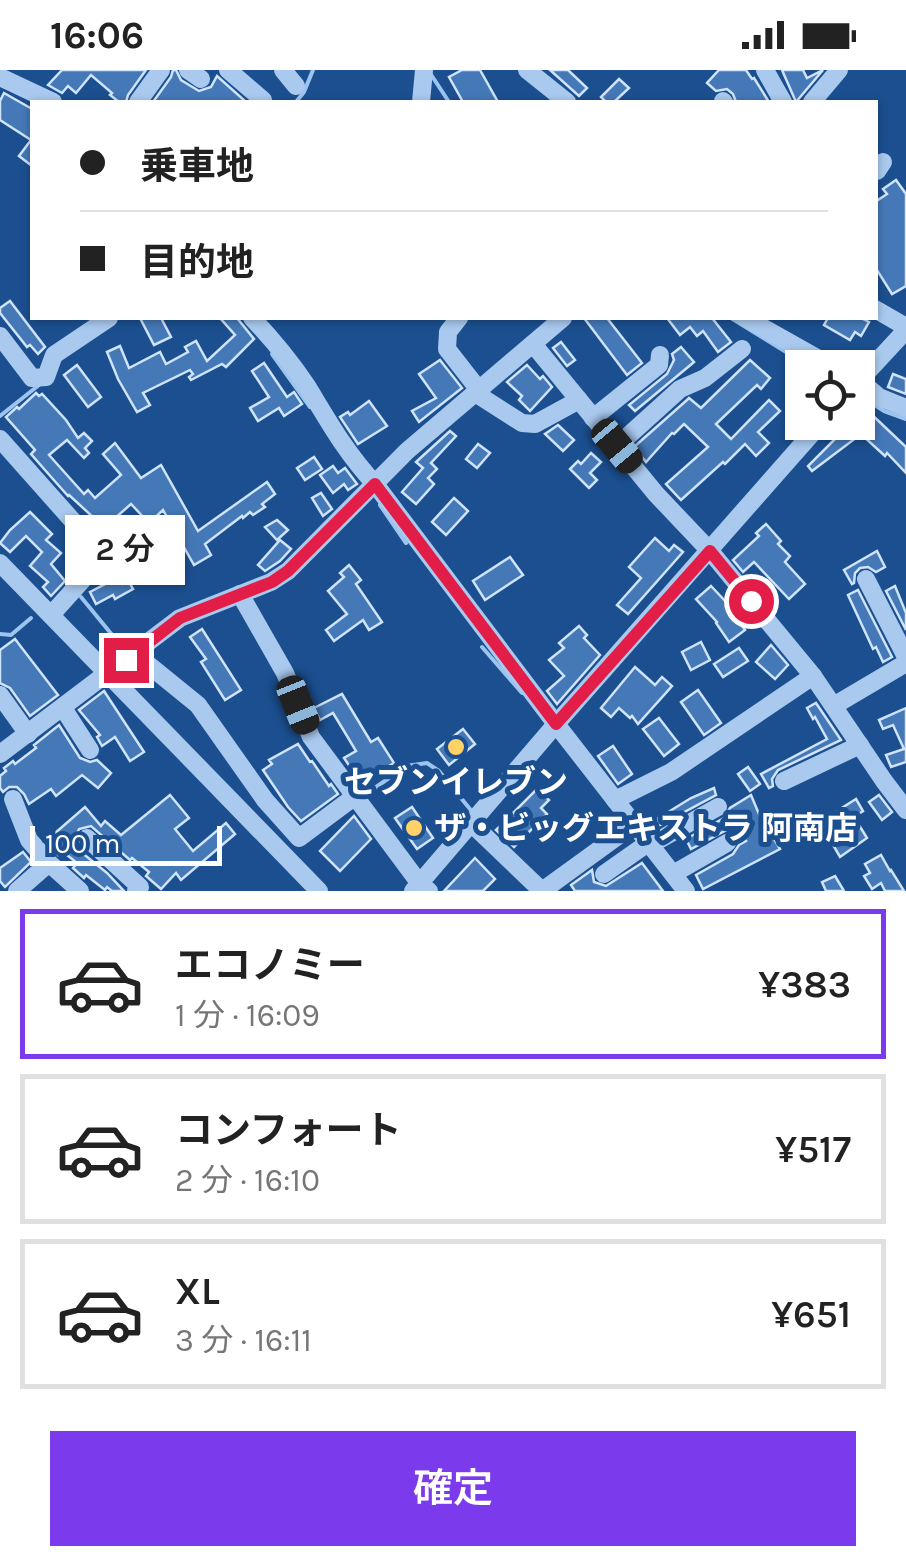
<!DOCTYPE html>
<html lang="ja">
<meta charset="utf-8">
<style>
body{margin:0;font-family:Karla,"Noto Sans JP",sans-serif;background:#f6f6f6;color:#222;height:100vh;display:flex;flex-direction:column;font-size:38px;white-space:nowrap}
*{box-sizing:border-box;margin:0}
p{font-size:32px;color:#767676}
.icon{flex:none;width:55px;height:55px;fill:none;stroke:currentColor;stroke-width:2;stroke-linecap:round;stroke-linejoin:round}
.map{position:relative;height:821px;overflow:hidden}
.sheet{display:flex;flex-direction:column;background:#fff;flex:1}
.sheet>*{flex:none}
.guide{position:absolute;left:30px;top:30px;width:848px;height:220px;border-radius:0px;box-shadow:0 2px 8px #0004;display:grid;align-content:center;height:220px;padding:0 50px;background:#fff}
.controls{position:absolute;left:785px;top:280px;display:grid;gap:20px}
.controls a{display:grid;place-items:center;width:90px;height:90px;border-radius:0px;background:#fff;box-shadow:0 2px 8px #0004;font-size:50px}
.scale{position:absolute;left:30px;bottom:25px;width:192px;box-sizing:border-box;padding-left:10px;border:5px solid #fff;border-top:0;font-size:28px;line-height:35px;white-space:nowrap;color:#fff;-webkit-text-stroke:8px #1b4f8f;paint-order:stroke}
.end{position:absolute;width:45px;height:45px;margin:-22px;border:12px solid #e11d48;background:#fff;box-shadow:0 0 0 5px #fff}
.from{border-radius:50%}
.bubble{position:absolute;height:70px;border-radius:0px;background:#fff;box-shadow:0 2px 8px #0004;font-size:32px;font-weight:600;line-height:70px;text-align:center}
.car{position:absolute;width:30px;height:60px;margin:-30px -15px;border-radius:12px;box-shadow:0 0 8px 2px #0007;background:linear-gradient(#222 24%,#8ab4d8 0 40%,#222 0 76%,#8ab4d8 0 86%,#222 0)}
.guide b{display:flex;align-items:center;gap:35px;height:95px;font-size:38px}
.guide b+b{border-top:2px solid #e0e0e0}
.guide i{width:25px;height:25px;background:#222}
ul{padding:18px 0 0;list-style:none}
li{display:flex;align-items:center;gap:30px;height:150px;margin:0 20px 15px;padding:0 30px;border:5px solid #e0e0e0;border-radius:0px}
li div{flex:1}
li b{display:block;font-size:38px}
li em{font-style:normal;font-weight:600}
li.current{border-color:#7c3aed}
li>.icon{width:90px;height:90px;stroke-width:1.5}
.cta{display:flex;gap:20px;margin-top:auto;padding:20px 50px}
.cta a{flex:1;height:115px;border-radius:0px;background:#7c3aed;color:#fff;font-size:40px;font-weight:600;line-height:115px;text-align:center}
.status{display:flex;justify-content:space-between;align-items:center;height:70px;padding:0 50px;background:#fff;direction:ltr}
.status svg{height:28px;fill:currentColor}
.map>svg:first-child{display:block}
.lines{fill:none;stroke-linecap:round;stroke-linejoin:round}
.stream{stroke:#9cc4f0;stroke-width:4}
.building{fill:#4478b7;stroke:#cfe3fa;stroke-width:2.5}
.minor{stroke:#a9c9ee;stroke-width:18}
.route{stroke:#e11d48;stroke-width:12}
.poi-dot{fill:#ffd166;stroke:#1b4f8f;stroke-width:4}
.labels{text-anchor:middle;stroke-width:10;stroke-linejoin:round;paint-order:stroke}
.poi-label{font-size:32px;font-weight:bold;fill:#fff;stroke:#1b4f8f}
</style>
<div class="status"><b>16:06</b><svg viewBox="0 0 49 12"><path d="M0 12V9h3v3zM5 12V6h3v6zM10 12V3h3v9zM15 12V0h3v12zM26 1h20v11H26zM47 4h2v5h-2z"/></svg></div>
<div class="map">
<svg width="906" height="821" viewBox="0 0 906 821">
<rect width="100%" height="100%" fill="#1b4f8f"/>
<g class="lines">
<g class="stream">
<polyline points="430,3 449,32"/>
<polyline points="296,32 304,22 313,0"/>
<polyline points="731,248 812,298"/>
<polyline points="272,284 310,337"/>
<polyline points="858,324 884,341 906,349"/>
<polyline points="0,346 39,315"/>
<polyline points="380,435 406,473"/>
<polyline points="81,527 127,583"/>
<polyline points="0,564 11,565 31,548"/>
<polyline points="482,577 522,623"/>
<polyline points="362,727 406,696 427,693 439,701 474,744"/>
</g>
</g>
<g class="building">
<polygon points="62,0 146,0 128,25 126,32 119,32 110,25 112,23 91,5 76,23 68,16 62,23 48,15"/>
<polygon points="173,0 176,0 181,10 199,21 211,17 217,6 245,31 153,32 171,7"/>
<polygon points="462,0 480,0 498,32 463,32 449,7"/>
<polygon points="550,0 568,0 587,18 579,26"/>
<polygon points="719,0 746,0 752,9 754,8 769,32 736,32 733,24 727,19 716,21 707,13"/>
<polygon points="782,0 803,0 807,8 823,0 796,32"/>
<polygon points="619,9 629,18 614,32 606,32 601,27"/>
<polygon points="4,23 32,39 32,96 19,86 31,70 0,50 0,31"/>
<polygon points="896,110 906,124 906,216 892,224 875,197 875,132 887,124 883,119"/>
<polygon points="10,231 45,277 38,284 30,275 27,277 0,243 0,238"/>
<polygon points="140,248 161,248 171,267 154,275"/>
<polygon points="220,248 237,248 254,269 226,297 222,294 191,310 189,307 193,304 190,300 143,323 150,335 137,342 118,309 107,282 120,276 129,298 160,282 166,294 188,282 185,277 196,271 207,291 235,265"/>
<polygon points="584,248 607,248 642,293 627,305"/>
<polygon points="667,248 712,248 731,272 718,282 703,261 697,266 690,257 680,265"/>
<polygon points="828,248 861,248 869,252 861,266 855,262 850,270 824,255"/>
<polygon points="561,272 575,290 567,296 553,278"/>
<polygon points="681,277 694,292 635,341 629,335 667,304 674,290 672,284"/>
<polygon points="440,290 462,318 419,352 412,341 436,328 419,304"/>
<polygon points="750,290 770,308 761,319 757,315 716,354 731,369 769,330 780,341 758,362 769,373 756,386 745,374 725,394 723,392 681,430 666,414 708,377 684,354 674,364 672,363 646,392 634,377 687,330 689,328 701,338"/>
<polygon points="264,293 287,327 294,322 302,334 284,346 279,338 258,351 250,338 269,327 252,301"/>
<polygon points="77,295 101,327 88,337 64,305"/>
<polygon points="527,295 540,309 543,306 552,317 530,341 519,330 522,326 507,312"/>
<polygon points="893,304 906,309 906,324 888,317"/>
<polygon points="36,323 39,326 42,324 66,350 78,368 84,363 92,371 85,378 89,383 84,388 67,370 49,385 84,424 88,420 95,428 121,405 103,384 115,373 141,408 161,395 198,461 267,412 275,424 262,434 265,437 253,445 250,442 243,448 242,446 205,474 211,485 194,495 163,440 149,453 131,434 114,449 130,463 120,473 103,456 98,461 90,452 94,448 69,425 68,426 52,408 31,384 35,380 6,347 17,337 19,339"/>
<polygon points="369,331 387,356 358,374 340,347 348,342 350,345"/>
<polygon points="868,341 906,377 906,403 887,383 885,386 861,364 812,401 808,396 845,359 850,363"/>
<polygon points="558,355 574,370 563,381 545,364"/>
<polygon points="450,361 456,366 431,393 437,399 428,408 434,414 416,434 402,422 423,398 416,392"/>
<polygon points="478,374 490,383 477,398 466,389"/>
<polygon points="591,383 601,392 590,403 597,410 589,418 570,399 578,391 581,394"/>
<polygon points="314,387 322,399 305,410 297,398"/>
<polygon points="333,396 338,403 345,398 357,414 348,420 344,414 333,423 320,405"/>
<polygon points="321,423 332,439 323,446 312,428"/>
<polygon points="454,428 468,441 446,465 432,452"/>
<polygon points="30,442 52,464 46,470 61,483 51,494 65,511 51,526 43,517 48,512 30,496 42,482 26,466 10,482 0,473 10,460"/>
<polygon points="277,450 288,460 277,470 265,457"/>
<polygon points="766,454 781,471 778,474 790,486 785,492 805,514 789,529 754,492 743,502 733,490 759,466 756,463"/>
<polygon points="655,468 669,481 674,475 683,482 628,544 617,535 641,508 629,497"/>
<polygon points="280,470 291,479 280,491 265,501 258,495"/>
<polygon points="877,481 885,497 876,502 868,497 860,498 855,503 854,513 852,514 844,500"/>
<polygon points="510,487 523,505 485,530 473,511"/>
<polygon points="349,495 361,510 356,514 382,552 369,560 363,550 334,571 326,560 347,544 328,521 344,507 340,503"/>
<polygon points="122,499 133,519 115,529 113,525 96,534 90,522 107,513 104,509"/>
<polygon points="711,516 727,533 745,560 729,572 716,553 717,552 696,529"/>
<polygon points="895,516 906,543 906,560 886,521"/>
<polygon points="858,520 892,587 883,592 876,577 873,579 848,525"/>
<polygon points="579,556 587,565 584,568 600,585 557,634 547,621 564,606 549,590 564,578 559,573"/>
<polygon points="202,559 241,620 225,630 201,592 206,589 190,567"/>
<polygon points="15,569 58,625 30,646 10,618 0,613 0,580"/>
<polygon points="701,572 710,590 691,600 682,582"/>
<polygon points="771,575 788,595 775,609 756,592"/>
<polygon points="739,578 748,591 723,607 714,594"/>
<polygon points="635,597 655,615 662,607 672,616 638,654 632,646 630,648 619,638 611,647 601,638"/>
<polygon points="698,620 721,653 704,665 681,632"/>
<polygon points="104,621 144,682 130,691 115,667 102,676 97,667 100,665 79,640"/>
<polygon points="342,624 371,672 378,668 394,693 361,713 344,688 356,681 344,661 333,643 320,650 314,638"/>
<polygon points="816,633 841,670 778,700 772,709 773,716 769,718 761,704 827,669 815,647 813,649 807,638"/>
<polygon points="906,638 906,692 891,697 886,685 904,679 893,655 883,659 879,650"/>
<polygon points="659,648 679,674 664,686 643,659"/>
<polygon points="59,655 80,688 90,692 97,690 111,703 98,718 82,705 56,726 51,719 29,734 24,724 17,717 9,717 3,722 0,718 0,706 6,701 4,698 13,691 15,694 36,678 34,675"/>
<polygon points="463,659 475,674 449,695 437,679"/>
<polygon points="298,674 310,692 312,691 329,716 331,714 338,724 301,751 288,737 263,700 272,694 269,690"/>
<polygon points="613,676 632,704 618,714 598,686"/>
<polygon points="748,697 760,714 750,721 738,704"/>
<polygon points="714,718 716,725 660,755 657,749 691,728"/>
<polygon points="537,719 549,730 541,738 547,744 514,777 496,760"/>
<polygon points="170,725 189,748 175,759 193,781 226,753 235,764 181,810 176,803 161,819 146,806 149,802 132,788 130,790 91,756 79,759 75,770 71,774 107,803 124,821 112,821 107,817 105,820 86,805 84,808 73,798 77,793 62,781 58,785 46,771 85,737 101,756 105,751 121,765"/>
<polygon points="751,725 764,756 766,755 780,779 703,819 696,805 733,784 739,775 746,771 736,755 691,779 686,769 724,748 730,738"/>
<polygon points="879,725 892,742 882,750 869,732"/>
<polygon points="856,729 863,741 854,747 867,768 840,787 833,775 848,765 834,743"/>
<polygon points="412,737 433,768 417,779 395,748"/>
<polygon points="354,746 371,769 340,801 320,781"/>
<polygon points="23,782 31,792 5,817 0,811 0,798"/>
<polygon points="881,785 890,801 891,800 904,821 885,821 881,813 872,819 864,806 870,803 865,794"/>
<polygon points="475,788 495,809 483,821 444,821"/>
<polygon points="642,793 663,821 575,821 571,815 592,800 594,812 606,816"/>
<polygon points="835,806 844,821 826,821 822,812"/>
</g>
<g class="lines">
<g class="minor">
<polyline points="188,0 201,9"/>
<polyline points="228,0 263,30"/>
<polyline points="283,0 296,16"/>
<polyline points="527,0 567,32"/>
<polyline points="765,0 783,32"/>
<polyline points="0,7 53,32"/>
<polyline points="723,31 724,32"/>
<polyline points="138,32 161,0"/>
<polyline points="421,32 424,0"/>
<polyline points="812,32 839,0"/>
<polyline points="875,99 877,101 883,92"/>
<polyline points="875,239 906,257"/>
<path d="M252 248C272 269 291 292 307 316 329 352 346 383 375 414L556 654 686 821"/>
<polyline points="459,248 448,262 447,279 479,320"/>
<polyline points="746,248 835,298"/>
<polyline points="0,266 32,308 46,307 54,285 109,248"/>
<polyline points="533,274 656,424 710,481 813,606 884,711 906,740"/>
<polyline points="858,309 879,327 906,338"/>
<polyline points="858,312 906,260"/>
<polyline points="475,323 522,353 535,354 579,330"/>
<polyline points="593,348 659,295 660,285"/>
<polyline points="0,369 104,486 51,545"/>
<polyline points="617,376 680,319 705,308 742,279"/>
<polyline points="0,493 319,821"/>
<polyline points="866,509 906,587"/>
<polyline points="240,524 285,603 311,667 420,814 429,821"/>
<polyline points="134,583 198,635 265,730 299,768 354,727"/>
<polyline points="0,625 28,664"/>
<polyline points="835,635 906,593"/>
<polyline points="63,638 90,680"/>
<polyline points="0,684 180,548 271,512 288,501 407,381 563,248"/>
<polyline points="784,711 860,675"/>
<polyline points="13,729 29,770 49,793"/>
<polyline points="615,730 671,702 813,606"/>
<polyline points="471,753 542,821"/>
<polyline points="87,768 140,817 136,821"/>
<polyline points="650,775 718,737"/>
<polyline points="604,804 648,773"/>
<polyline points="673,804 727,773"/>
<polyline points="17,821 49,793 80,821"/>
<polyline points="413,821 556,654 822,352"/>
<polyline points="542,821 622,763"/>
</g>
</g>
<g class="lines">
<polyline class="route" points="126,590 180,548 272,512 288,501 375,414 556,654 710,481 751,531"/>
</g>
<g class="poi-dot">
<circle cx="456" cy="677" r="10"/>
<circle cx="414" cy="758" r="10"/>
</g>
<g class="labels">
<g class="poi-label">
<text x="456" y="723">セブンイレブン</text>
<text x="434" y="769" text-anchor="start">ザ・ビッグエキストラ 阿南店</text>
</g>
</g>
</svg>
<div class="controls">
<a><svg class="icon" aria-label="locate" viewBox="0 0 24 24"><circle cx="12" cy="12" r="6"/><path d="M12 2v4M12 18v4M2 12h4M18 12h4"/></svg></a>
</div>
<div class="scale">100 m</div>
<i class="end from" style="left:751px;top:531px"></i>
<i class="end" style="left:126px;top:590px"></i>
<div class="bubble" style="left:65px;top:445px;width:120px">2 分</div>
<i class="car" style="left:617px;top:376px;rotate:140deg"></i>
<i class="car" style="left:298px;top:635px;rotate:158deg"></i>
<div class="guide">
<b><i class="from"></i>乗車地</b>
<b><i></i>目的地</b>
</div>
</div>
<section class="sheet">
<ul>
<li class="current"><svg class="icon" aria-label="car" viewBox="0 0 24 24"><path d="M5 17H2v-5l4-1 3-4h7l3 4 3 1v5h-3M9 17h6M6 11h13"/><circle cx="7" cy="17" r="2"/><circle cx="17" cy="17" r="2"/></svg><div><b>エコノミー</b><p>1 分 · 16:09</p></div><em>¥383</em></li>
<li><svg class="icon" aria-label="car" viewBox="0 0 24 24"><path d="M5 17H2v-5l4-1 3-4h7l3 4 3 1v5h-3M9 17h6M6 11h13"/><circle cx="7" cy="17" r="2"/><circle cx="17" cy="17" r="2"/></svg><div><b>コンフォート</b><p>2 分 · 16:10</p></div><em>¥517</em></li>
<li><svg class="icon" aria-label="car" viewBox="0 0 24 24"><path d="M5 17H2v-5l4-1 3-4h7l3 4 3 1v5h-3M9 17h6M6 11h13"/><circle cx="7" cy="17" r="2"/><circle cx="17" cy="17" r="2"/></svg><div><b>XL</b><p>3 分 · 16:11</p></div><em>¥651</em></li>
</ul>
<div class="cta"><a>確定</a></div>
</section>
